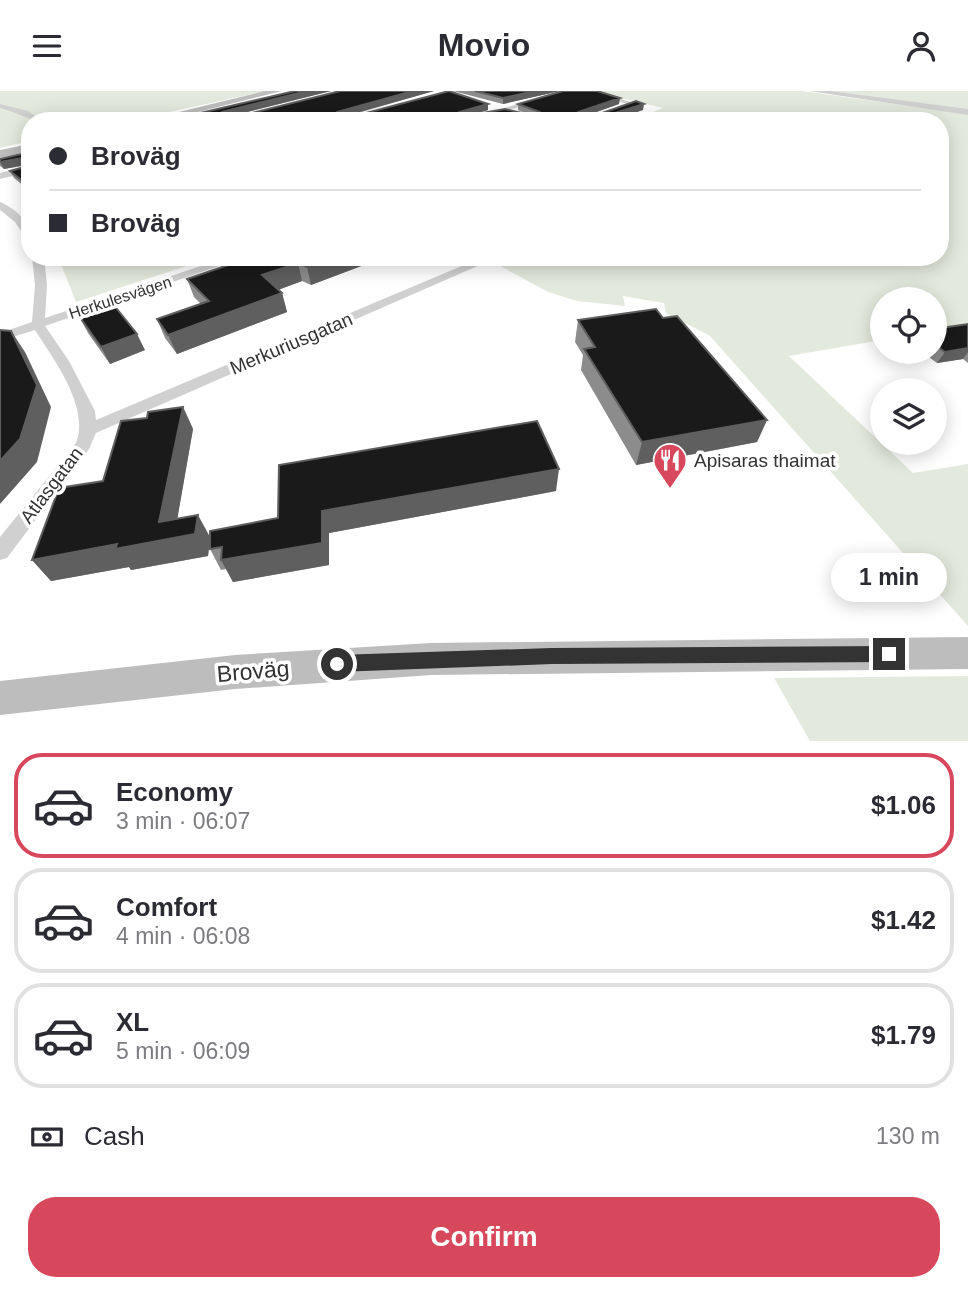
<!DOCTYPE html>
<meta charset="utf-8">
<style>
body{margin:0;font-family:Helvetica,sans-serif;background:#f2f2f3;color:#2b2b33;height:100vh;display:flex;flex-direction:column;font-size:26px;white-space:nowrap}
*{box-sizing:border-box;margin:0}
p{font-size:23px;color:#7c7c81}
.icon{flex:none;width:38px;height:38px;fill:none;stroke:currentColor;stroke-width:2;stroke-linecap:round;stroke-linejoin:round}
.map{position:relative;height:650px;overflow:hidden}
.details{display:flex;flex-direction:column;background:#fff;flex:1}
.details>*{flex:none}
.hud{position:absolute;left:21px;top:21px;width:928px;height:154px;border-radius:28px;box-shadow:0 4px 18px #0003;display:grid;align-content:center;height:154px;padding:0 28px;background:#fff}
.fabs{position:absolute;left:870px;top:196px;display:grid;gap:14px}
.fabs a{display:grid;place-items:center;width:77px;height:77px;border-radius:50%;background:#fff;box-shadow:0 4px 18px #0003;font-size:35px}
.end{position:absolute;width:32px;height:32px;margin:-16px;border:9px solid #333;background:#fff;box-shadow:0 0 0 4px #fff}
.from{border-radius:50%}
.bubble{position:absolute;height:49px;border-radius:24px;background:#fff;box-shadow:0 4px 18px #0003;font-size:23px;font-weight:600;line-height:49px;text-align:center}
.hud b{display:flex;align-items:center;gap:24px;height:66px;font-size:26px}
.hud b+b{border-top:2px solid #e1e1e2}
.hud i{width:18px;height:18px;background:#2b2b33}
ul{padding:12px 0 0;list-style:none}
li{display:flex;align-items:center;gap:21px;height:105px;margin:0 14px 10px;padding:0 14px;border:4px solid #e1e1e2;border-radius:28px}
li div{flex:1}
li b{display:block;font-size:26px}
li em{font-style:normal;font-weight:600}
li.selected{border-color:#d7485d}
li>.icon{width:63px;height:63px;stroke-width:1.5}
.pay{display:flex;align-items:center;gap:18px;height:77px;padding:0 28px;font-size:26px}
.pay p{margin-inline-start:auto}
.action{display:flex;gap:14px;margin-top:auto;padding:14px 28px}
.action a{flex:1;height:80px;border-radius:28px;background:#d7485d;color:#fff;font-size:28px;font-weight:600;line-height:80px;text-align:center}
header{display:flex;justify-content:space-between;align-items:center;height:91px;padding:0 28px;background:#fff;font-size:32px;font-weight:600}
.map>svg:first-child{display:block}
.green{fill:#e4e9dd}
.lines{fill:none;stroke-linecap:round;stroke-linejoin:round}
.minor{fill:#d0d0d0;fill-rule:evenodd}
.tertiary{fill:#d0d0d0;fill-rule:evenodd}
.secondary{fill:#bdbdbd;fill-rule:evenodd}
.wall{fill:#8c8c8c}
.shaded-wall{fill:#5f5f5f}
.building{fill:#1a1a1a;stroke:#5f5f5f;stroke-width:2}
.route{fill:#333}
.labels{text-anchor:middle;stroke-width:7;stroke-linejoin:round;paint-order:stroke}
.far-street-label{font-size:16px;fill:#333;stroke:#fff}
.street-label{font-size:19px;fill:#333;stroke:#fff}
.poi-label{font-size:19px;fill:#333;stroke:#fff;text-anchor:start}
.near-street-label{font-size:23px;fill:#333;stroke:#fff}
</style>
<header><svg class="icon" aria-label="menu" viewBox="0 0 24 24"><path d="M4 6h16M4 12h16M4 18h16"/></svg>Movio<svg class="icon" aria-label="person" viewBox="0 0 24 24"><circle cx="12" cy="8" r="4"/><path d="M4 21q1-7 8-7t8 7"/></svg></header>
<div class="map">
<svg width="968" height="651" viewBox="0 0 968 651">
<rect width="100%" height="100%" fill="#fff"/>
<g class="green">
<polygon points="0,0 267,0 127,30 30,30 30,50 0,57"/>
<polygon points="591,0 802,0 968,23 968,234 935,240 934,208 882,208 882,249 789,265 913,382 968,373 968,535 710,245 666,222 664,212 623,205 625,215 577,210 548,201 484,166 940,166 940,30 630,30 663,17"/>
<polygon points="830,0 968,0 968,19"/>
<polygon points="58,166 214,166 76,211"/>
<polygon points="968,585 968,651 810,650 774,587"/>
</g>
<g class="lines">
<g class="minor">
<polygon points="563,0 573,0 472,30 460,30"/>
<polygon points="586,0 596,0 637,13 589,30 578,30 627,13"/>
<path d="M0 13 28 20 42 30C32 30 13 20 0 17Z"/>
<polygon points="30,75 30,81 0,88 0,82"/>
<path d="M0 111C16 118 30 130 30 148L26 147 15 131 0 119Z"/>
<path d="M32 166H44L47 194 45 227 228 166H245L45 235 69 270 95 320 96 329 483 166H498L96 342 89 358 7 467 0 469V446L76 352C90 316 54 269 35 239L0 250V242L32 231 35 194Z"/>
</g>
<polygon class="tertiary" points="809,0 831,0 968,18 968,24"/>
<g class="secondary">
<polygon points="265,0 282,0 162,30 142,30"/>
<polygon points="30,53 30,60 0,67 0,59"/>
<polygon points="968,546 968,578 431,584 235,598 0,624 0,590 235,564 431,552"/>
</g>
</g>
<g class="wall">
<polygon points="295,0 331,0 231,25 236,26 340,0 434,0 344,26 351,26 488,13 488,19 468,25 532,25 518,19 518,13 619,13 581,26 591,26 643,19 609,30 166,30"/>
<polygon points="453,0 560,0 503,13"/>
<polygon points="30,61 30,100 14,87 10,80 28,75 28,74 4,78 0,75 0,68"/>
<polygon points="250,166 385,166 311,194 302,190 278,199 282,202 287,221 177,263 165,247 157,228 201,213 194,206 187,188"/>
<polygon points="79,225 145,259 110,273 88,242"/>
<polygon points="663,227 767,329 757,351 636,374 581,279 583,264 575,251 578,229"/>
<polygon points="968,233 968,272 963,268 937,272 922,261 934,261 934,238"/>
<polygon points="183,316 193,338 177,428 210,445 556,400 329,442 329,474 233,491 226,478 221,479 210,458 210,450 208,465 131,479 129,476 51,490 32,469 103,390 147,327"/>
</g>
<g class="shaded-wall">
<polygon points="307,0 331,0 223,27 220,24 222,21"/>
<polygon points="413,0 434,0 338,27 336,26 337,21"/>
<polygon points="535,0 560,0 503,13 503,7"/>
<polygon points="620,7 619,13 577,28 575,30 576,24 578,21"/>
<polygon points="488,13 488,19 459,27 457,24 459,21"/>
<polygon points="644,13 643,19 609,30 589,30"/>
<polygon points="563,25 563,30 547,30"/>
<polygon points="28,66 30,73 4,78 0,71"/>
<polygon points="334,166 385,166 311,194 307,176"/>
<polygon points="298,172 302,190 267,203 262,184"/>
<polygon points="282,202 287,221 177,263 168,244"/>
<polygon points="11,240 25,261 51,316 37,371 0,413 0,370"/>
<polygon points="137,243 145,259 110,273 101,256"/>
<polygon points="968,257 968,261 963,268 937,272 945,261"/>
<polygon points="183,316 193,338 174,447 198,424 210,446 208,465 131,479 129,476 51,490 32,469 117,453 159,431"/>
<polygon points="767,329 757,351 636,374 642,351"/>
<polygon points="559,378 556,400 329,442 329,474 233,491 221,469 322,420"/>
</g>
<g class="building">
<polygon points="295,0 307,0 222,21 220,24 236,26 340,0 413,0 337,21 336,26 351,26 449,0 488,13 459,21 457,24 460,26 505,18 539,26 542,24 540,21 518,13 563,0 597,0 620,7 578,21 576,24 579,26 591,26 636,10 644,13 589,30 579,30 563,25 547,30 166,30"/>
<polygon points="475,0 535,0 503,7"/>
<polygon points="30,61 30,95 29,95 10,80 28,75 28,66 0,71 0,68"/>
<polygon points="252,166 334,166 307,176 298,172 262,184 282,202 168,244 157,228 209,210 187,188"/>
<polygon points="113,213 137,243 101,256 79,225"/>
<polygon points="656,218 663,227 677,225 767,329 642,351 584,258 595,256 578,229"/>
<polygon points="968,233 968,257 945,261 934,253 934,238"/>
<polygon points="0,239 11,240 37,294 20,348 0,370"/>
<polygon points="183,316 159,431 198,424 195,443 115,458 117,453 32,469 59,397 103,390 121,330 147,327 148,321"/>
<polygon points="537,330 559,378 322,420 322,452 221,469 222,456 210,458 210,440 278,427 279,374"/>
</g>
<polygon class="route" points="889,555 895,557 897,563 895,568 889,571 552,573 337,581 331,578 328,573 331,567 337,564 552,557"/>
<defs>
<symbol id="restaurant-pin" viewBox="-11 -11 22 30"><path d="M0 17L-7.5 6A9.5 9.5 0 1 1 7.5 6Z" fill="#d7485d" stroke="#fff"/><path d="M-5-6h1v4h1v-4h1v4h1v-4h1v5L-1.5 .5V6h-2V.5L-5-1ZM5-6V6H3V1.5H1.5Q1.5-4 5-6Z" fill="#fff"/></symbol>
</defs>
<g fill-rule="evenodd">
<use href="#restaurant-pin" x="651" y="350" width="38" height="52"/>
</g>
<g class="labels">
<g class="far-street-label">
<text transform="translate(120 206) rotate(-18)" y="6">Herkulesvägen</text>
</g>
<g class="street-label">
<text transform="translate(291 252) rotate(-23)" y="7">Merkuriusgatan</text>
<text transform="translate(51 394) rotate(-53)" y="7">Atlasgatan</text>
</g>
<g class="poi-label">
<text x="694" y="376">Apisaras thaimat</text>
</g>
<g class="near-street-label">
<text transform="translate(253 580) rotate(-5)" y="8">Broväg</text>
</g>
</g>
</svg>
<div class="fabs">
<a><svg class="icon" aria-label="locate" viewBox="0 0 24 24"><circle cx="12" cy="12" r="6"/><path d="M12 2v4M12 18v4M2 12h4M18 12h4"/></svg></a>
<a><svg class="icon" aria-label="layers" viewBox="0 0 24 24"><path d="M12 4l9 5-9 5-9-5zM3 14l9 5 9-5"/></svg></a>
</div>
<i class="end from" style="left:337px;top:573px"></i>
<i class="end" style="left:889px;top:563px"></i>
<div class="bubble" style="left:831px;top:462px;width:116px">1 min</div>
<div class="hud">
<b><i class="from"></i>Broväg</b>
<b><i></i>Broväg</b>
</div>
</div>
<section class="details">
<ul>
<li class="selected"><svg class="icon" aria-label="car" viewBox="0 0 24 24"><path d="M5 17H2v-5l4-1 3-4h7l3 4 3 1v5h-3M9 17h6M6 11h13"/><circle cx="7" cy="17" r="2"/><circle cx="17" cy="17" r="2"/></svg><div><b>Economy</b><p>3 min · 06:07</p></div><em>$1.06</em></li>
<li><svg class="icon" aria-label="car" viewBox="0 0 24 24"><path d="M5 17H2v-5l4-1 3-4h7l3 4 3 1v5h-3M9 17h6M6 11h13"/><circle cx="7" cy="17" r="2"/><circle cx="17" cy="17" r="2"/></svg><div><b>Comfort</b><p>4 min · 06:08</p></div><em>$1.42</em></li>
<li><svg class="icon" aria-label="car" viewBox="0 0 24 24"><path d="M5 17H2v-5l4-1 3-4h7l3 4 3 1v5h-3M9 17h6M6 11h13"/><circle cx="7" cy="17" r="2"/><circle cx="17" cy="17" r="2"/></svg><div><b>XL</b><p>5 min · 06:09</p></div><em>$1.79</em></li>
</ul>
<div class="pay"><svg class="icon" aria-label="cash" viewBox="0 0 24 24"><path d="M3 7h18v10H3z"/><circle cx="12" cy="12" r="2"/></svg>Cash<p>130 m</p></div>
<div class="action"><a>Confirm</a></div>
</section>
